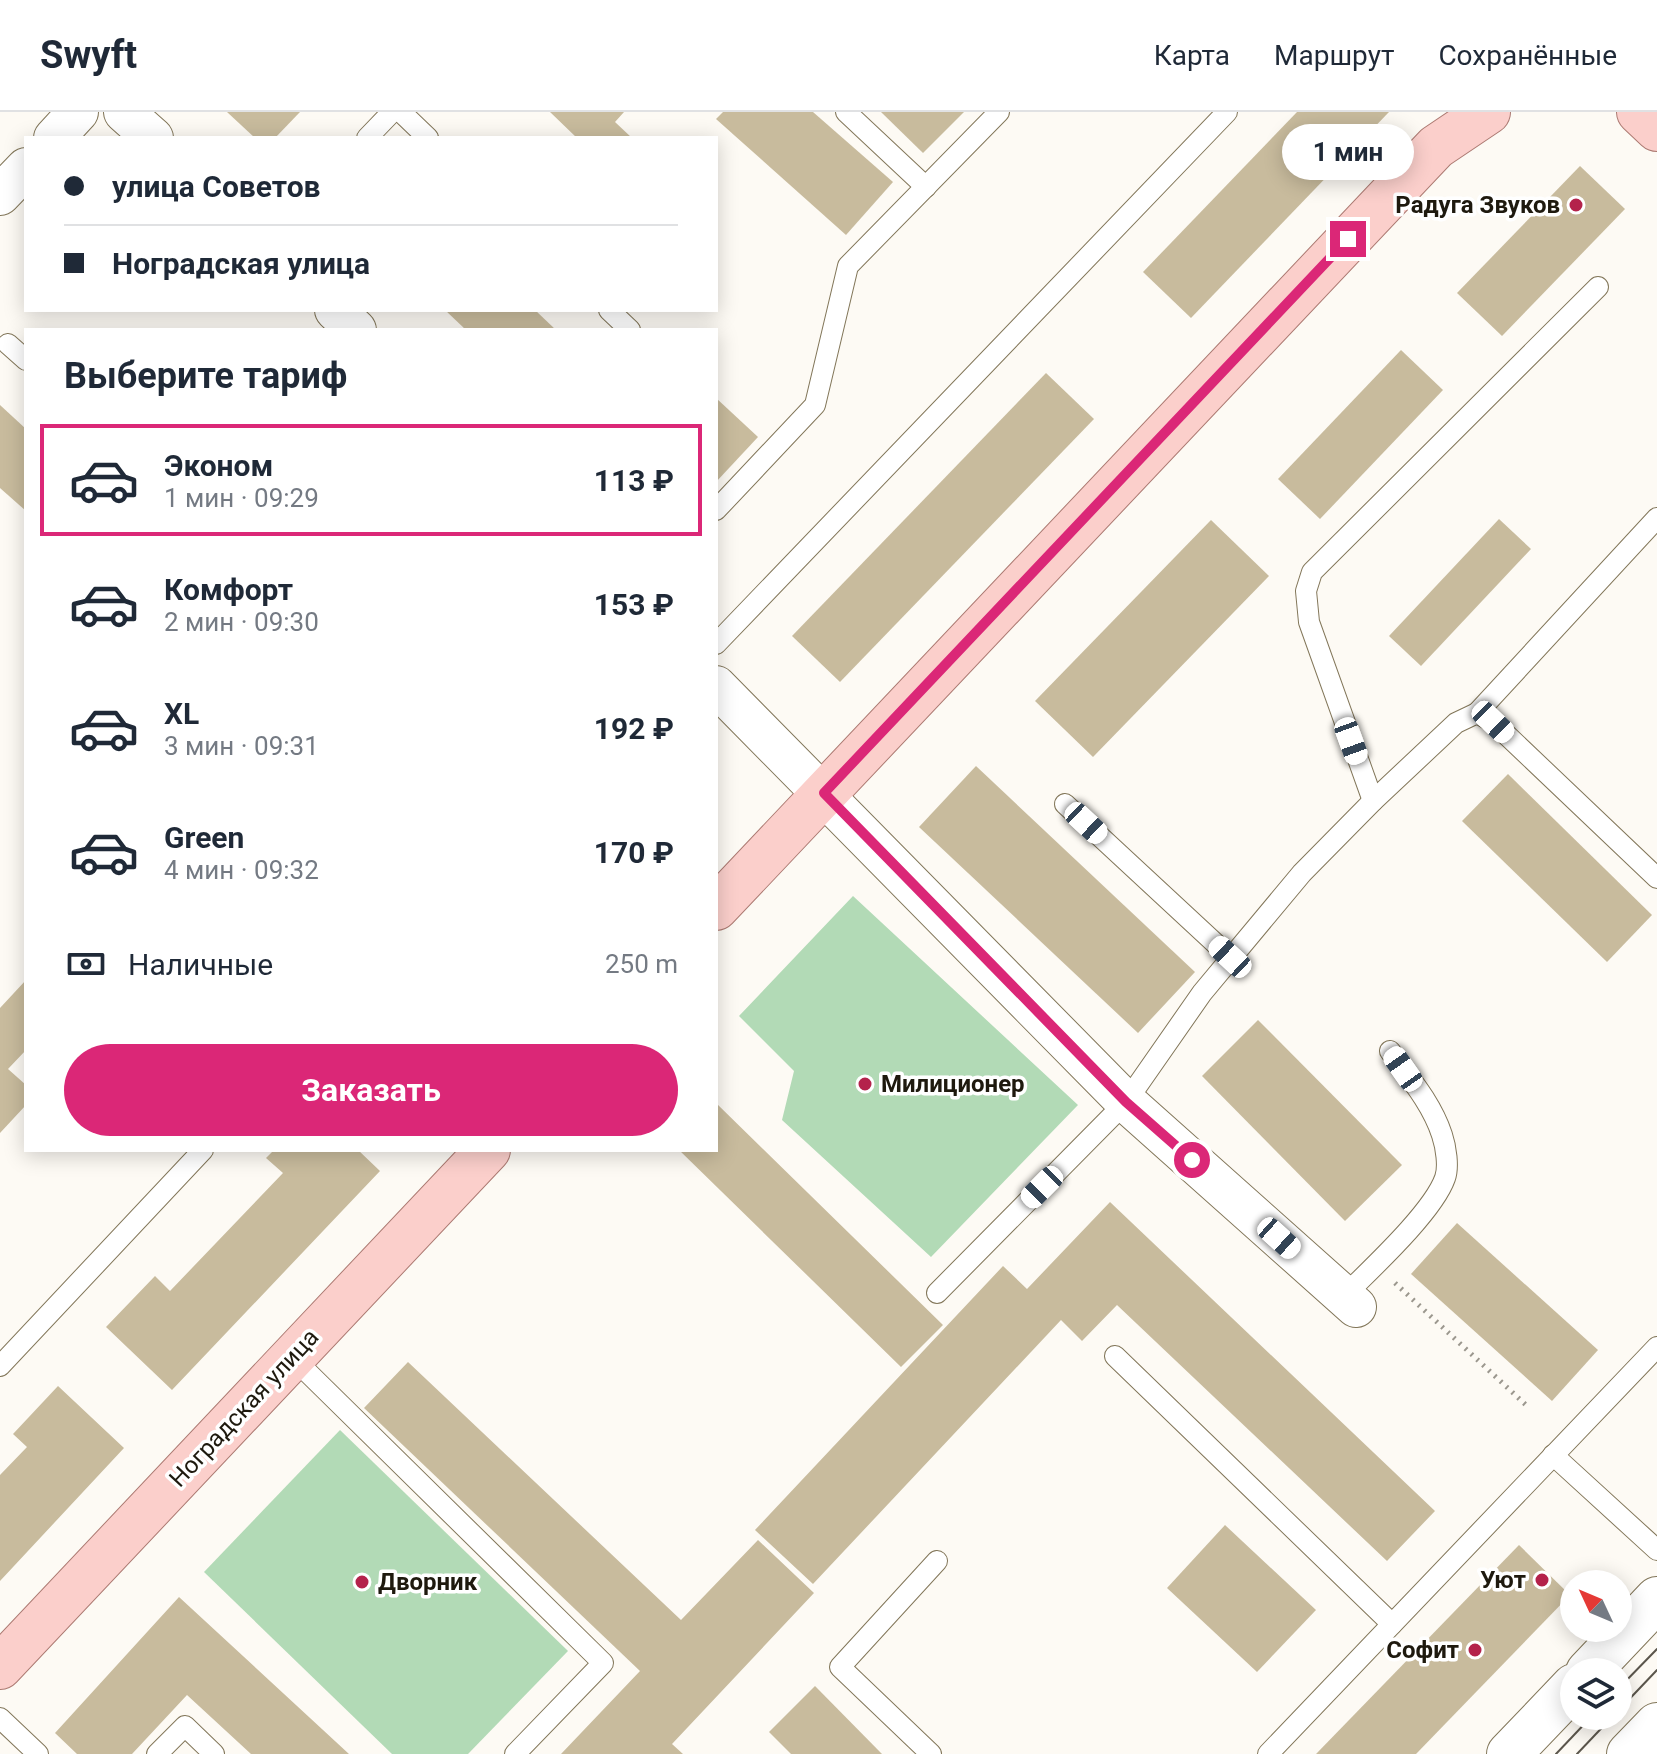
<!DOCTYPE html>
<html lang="ru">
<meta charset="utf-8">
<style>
body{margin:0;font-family:Roboto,sans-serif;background:#f2f2f3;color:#1f2937;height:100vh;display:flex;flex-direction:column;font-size:30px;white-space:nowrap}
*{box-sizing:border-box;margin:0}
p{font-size:26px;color:#747a83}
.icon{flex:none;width:44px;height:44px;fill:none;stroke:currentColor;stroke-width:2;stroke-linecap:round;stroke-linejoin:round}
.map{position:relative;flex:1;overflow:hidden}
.panel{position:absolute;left:24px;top:216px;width:694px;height:824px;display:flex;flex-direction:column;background:#fff;border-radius:0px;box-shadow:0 4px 20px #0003}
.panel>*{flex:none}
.top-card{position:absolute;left:24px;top:24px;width:694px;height:176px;border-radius:0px;box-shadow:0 4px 20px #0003;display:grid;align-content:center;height:176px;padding:0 40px;background:#fff}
.needle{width:52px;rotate:314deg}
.buttons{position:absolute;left:1560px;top:1458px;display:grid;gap:16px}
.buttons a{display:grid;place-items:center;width:72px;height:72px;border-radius:50%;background:#fff;box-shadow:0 4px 20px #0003;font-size:40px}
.end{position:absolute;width:36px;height:36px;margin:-18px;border:10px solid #db2777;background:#fff;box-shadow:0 0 0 4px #fff}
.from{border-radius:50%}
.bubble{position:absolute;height:56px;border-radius:28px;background:#fff;box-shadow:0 4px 20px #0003;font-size:26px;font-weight:700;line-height:56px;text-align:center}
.car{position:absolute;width:24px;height:48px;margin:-24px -12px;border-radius:10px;box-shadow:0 0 6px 2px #0007;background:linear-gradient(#fff 24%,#345 0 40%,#fff 0 76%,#345 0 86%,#fff 0)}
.top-card b{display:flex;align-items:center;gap:28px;height:76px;font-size:30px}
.top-card b+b{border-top:2px solid #e0e1e3}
.top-card i{width:20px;height:20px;background:#1f2937}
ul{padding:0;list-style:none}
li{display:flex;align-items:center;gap:24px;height:112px;margin:0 16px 12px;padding:0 24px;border:4px solid transparent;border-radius:0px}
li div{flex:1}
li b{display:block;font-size:30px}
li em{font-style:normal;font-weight:700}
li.current{border-color:#db2777}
li>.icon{width:72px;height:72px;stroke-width:1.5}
h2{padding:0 40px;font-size:36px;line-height:96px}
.pay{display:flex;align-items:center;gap:20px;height:88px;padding:0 40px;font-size:30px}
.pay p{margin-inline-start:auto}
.action{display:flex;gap:16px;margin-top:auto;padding:16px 40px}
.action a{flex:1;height:92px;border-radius:48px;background:#db2777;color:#fff;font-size:32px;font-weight:700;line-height:92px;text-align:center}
header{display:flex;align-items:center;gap:48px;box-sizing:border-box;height:112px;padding:0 40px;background:#fff;border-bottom:2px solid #e0e1e3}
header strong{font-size:38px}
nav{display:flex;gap:44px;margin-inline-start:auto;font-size:28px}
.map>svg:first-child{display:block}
.green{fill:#b2dab6}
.building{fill:#c8bb9d}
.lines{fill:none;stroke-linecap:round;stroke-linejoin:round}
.service-casing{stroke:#827659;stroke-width:22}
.minor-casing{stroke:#827659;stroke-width:42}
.secondary-casing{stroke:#827659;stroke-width:46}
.primary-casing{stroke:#ac7a72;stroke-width:46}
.path{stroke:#9b978e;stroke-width:5;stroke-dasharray:2 6;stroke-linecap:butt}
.service{stroke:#fff;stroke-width:20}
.minor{stroke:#fff;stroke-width:40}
.secondary{stroke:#fff;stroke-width:44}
.primary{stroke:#fbcfcb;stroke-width:44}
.tram{stroke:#5b564c;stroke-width:2}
.route{stroke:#db2777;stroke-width:10}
.poi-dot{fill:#b4224b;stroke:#fff;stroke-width:3}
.labels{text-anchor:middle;stroke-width:7;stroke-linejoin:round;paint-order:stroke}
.poi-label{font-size:24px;font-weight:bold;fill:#1e190e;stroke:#fff;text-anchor:end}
.street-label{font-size:24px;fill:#1e190e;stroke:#fff}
</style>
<header>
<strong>Swyft</strong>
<nav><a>Карта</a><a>Маршрут</a><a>Сохранённые</a></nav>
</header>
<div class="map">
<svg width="1657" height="1642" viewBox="0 0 1657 1642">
<rect width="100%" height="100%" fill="#fdfaf4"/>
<g class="green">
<polygon points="853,784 1078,993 931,1145 782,1008 794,959 739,904"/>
<polygon points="340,1318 568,1539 468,1642 392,1642 204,1460"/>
</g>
<g class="building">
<polygon points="227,0 300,0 275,26 255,26"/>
<polygon points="550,0 624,0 615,10 632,26 577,26"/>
<polygon points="723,0 813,0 893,70 846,123 716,7"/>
<polygon points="881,0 964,0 923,41"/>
<polygon points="1297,0 1389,0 1191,206 1143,160"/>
<polygon points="1580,54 1625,97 1502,224 1457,181"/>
<polygon points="445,198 535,198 556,218 466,218"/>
<polygon points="1401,238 1443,278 1320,407 1278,367"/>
<polygon points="1046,261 1094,307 840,570 792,524"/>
<polygon points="716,286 758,325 716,370"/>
<polygon points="0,293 26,317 26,399 0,376"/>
<polygon points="1499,407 1531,437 1421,554 1389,524"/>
<polygon points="1211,408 1269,464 1093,645 1035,589"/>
<polygon points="976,654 1195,860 1138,921 919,715"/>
<polygon points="1508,662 1652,803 1607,850 1462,709"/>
<polygon points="26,868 26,938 8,957 26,973 26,993 0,1021 0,896"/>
<polygon points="1258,908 1402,1053 1345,1109 1202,964"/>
<polygon points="716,991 943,1213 901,1255 679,1038 716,1038"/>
<polygon points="274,1038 358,1038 380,1059 172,1278 106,1215 155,1164 170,1179 283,1061 266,1046"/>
<polygon points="1110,1090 1435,1399 1387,1449 1117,1193 1082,1229 1061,1208 813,1472 755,1418 1003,1154 1027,1177"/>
<polygon points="1457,1111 1598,1238 1552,1289 1411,1162"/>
<polygon points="408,1250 681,1508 758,1428 814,1481 672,1632 683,1642 561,1642 640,1559 364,1296"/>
<polygon points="58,1274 124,1336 0,1469 0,1363 27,1335 13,1322"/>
<polygon points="1225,1413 1316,1498 1257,1560 1167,1476"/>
<polygon points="1519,1433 1570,1483 1416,1642 1316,1642"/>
<polygon points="179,1485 349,1642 251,1642 187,1583 132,1642 77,1642 55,1621"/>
<polygon points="815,1574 882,1642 791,1642 769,1620"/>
</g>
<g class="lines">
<defs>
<g id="service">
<polyline points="401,0 428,26"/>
<polyline points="846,0 926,75"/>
<polyline points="367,26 392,0"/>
<polyline points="609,198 630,218"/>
<polyline points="8,232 26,248"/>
<polyline points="716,398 815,293 848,154 999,0"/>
<polyline points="716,532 1227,0"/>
<polyline points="1477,601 1657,406"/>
<polyline points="1373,689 1309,510 1306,479 1312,460 1598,175"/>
<polyline points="1065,692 1230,845"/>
<polyline points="937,1181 1126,990 1202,881 1302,761 1373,689 1456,611 1477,601 1493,610 1657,766"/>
<path d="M1344 1184C1371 1157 1433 1100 1445 1066 1449 1055 1446 1035 1442 1023 1432 992 1409 965 1390 939"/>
<polyline points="1115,1244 1392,1512"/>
<polyline points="292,1245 603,1551 515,1642"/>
<polyline points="0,1254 203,1038"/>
<polyline points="1553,1343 1657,1438"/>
<polyline points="0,1606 38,1642"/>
<polyline points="157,1642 185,1614 214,1642"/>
<polyline points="931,1642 840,1555 937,1449"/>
<polyline points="1268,1642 1657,1235"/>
</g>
<g id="minor">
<polyline points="124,0 153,26"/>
<polyline points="54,26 78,0"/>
<polyline points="0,83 26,56"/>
<polyline points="335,198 356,218"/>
<polyline points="716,574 1126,990 1356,1195"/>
</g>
<g id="secondary">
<polyline points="1588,1560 1657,1487"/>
<polyline points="1509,1642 1574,1574"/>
<polyline points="1629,1642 1657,1613"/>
</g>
<g id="primary">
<polyline points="1639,0 1657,17"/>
<polyline points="716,796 1436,35 1488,0"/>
<polyline points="0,1555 488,1038"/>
</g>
</defs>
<use href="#service" class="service-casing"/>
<use href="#minor" class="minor-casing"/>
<use href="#secondary" class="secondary-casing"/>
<use href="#primary" class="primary-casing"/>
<polyline class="path" points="1395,1171 1526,1293"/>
<use href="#service" class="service"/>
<use href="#minor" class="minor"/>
<use href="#secondary" class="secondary"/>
<use href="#primary" class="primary"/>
<g class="tram">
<polyline points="1618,1577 1657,1537"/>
<polyline points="1618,1599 1657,1558"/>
<polyline points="1556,1642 1592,1604"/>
<polyline points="1577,1642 1613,1604"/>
</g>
</g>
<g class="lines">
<polyline class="route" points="1192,1048 1126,990 824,681 1348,127"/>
</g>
<g class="poi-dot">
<circle cx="1576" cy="93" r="8"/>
<circle cx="865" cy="972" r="8"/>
<circle cx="1542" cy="1468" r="8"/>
<circle cx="362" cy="1470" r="8"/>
<circle cx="1475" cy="1538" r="8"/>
</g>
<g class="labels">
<g class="poi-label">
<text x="1560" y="101">Радуга Звуков</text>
<text x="881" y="980" text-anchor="start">Милиционер</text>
<text x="1526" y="1476">Уют</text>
<text x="378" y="1478" text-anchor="start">Дворник</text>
<text x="1459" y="1546">Софит</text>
</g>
<g class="street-label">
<text transform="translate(244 1296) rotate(-47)" y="8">Ноградская улица</text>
</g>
</g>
</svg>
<div class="buttons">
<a><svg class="needle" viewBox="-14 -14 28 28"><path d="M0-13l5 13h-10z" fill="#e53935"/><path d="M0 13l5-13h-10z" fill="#747a83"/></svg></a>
<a><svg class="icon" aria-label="layers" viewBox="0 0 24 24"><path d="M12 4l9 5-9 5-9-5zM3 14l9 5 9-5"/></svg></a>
</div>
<i class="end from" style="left:1192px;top:1048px"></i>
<i class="end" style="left:1348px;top:127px"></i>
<div class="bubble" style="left:1282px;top:12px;width:132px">1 мин</div>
<i class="car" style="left:1493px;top:610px;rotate:134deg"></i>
<i class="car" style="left:1351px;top:629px;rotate:160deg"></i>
<i class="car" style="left:1086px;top:711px;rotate:133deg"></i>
<i class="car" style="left:1230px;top:845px;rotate:313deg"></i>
<i class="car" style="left:1403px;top:957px;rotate:325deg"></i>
<i class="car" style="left:1042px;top:1075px;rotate:225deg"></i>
<i class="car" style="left:1279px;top:1126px;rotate:132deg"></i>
<div class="top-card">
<b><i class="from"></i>улица Советов</b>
<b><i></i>Ноградская улица</b>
</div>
<section class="panel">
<h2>Выберите тариф</h2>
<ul>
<li class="current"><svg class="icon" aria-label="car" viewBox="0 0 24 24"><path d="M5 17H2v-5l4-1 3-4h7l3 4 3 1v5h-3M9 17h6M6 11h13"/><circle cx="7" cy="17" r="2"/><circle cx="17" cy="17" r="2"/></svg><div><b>Эконом</b><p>1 мин · 09:29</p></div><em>113 ₽</em></li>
<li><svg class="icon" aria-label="car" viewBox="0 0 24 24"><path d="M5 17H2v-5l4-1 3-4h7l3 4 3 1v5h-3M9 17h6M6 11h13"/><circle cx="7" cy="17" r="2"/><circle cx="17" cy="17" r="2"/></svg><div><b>Комфорт</b><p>2 мин · 09:30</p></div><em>153 ₽</em></li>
<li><svg class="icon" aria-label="car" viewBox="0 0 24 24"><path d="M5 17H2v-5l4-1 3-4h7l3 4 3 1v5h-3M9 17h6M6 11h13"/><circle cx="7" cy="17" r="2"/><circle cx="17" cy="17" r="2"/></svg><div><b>XL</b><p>3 мин · 09:31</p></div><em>192 ₽</em></li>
<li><svg class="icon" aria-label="car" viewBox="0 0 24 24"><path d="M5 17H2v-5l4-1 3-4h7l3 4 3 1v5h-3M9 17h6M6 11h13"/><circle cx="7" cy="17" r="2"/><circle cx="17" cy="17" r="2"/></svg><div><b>Green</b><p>4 мин · 09:32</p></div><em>170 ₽</em></li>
</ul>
<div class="pay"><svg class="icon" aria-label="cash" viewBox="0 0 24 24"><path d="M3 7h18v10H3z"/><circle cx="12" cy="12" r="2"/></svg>Наличные<p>250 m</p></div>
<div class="action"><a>Заказать</a></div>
</section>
</div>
